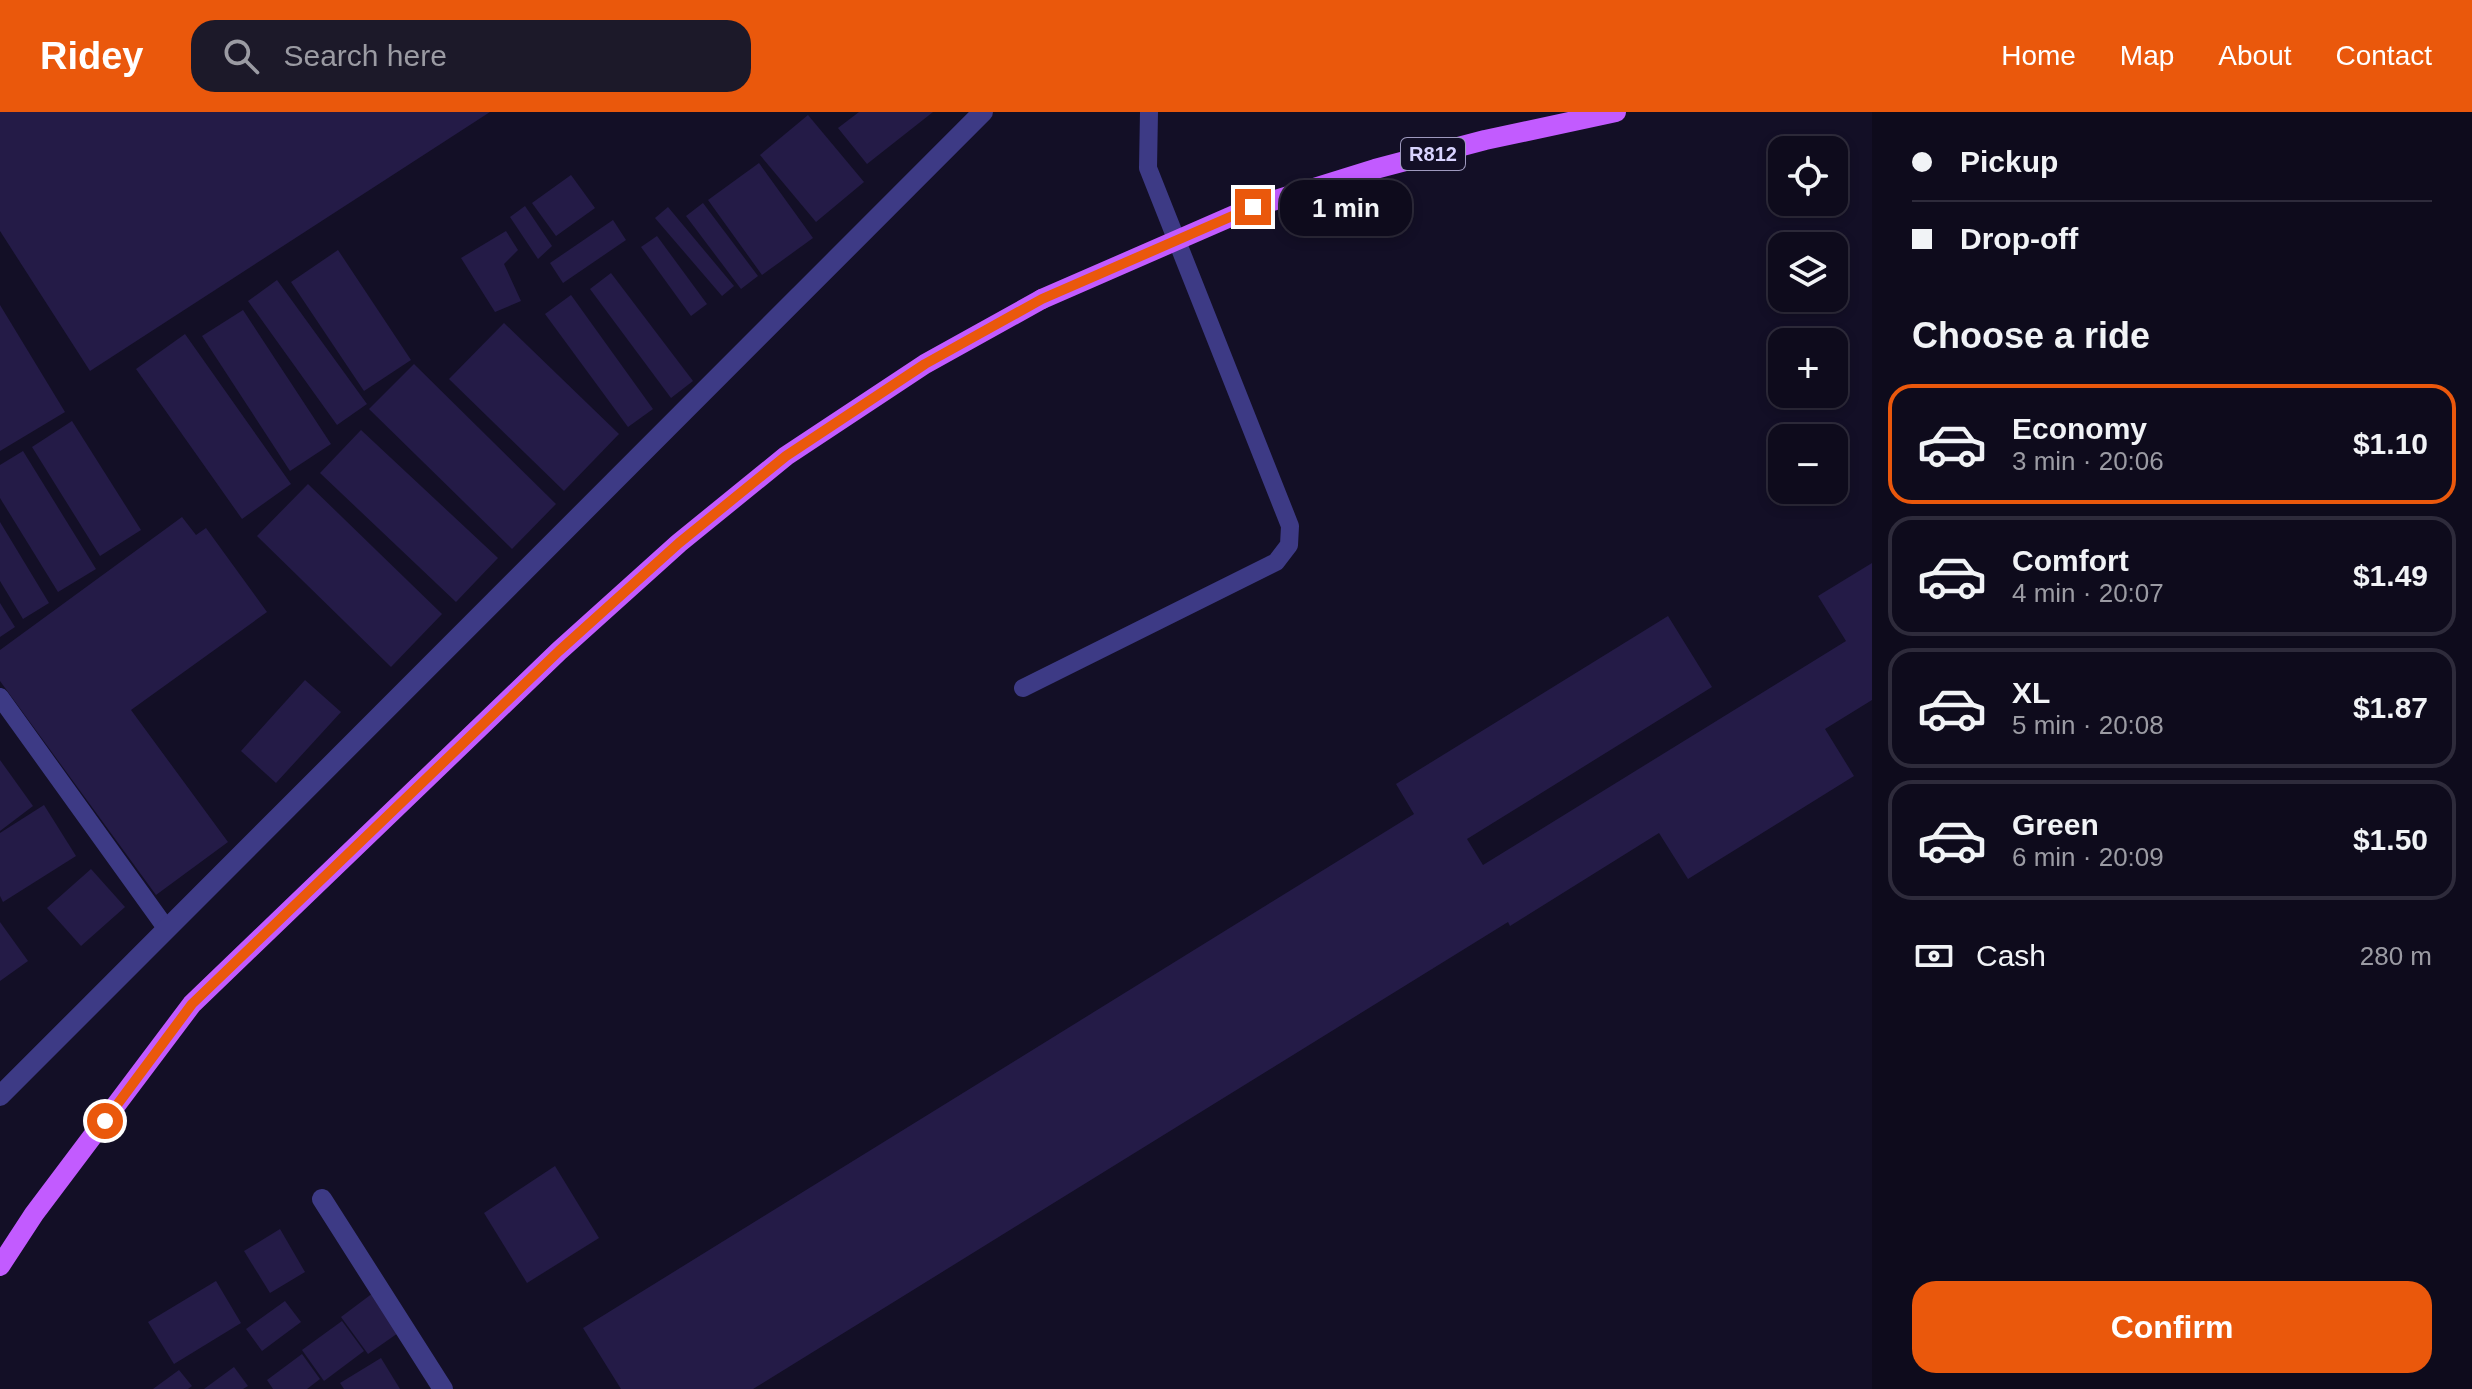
<!DOCTYPE html>
<meta charset="utf-8">
<style>
body{margin:0;font-family:Arial,sans-serif;background:#1c1929;color:#f1f3f6;height:100vh;display:flex;flex-direction:column;font-size:30px;white-space:nowrap}
*{box-sizing:border-box;margin:0}
p{font-size:26px;color:#9b9ba3}
.icon{flex:none;width:44px;height:44px;fill:none;stroke:currentColor;stroke-width:2;stroke-linecap:round;stroke-linejoin:round}
.map{position:relative;flex:1;overflow:hidden}
.drawer{display:flex;flex-direction:column;background:#0e0b1c;width:600px}
.drawer>*{flex:none}
.hud{display:grid;align-content:center;height:176px;padding:0 40px;background:#0e0b1c}
.fabs{position:absolute;left:1768px;top:24px;display:grid;gap:16px}
.fabs a{display:grid;place-items:center;width:80px;height:80px;border-radius:16px;background:#0e0b1c;box-shadow:0 4px 12px #0003,0 0 0 2px #2e2b3b;font-size:40px}
.end{position:absolute;width:36px;height:36px;margin:-18px;border:10px solid #ea580c;background:#fff;box-shadow:0 0 0 4px #fff}
.from{border-radius:50%}
.bubble{position:absolute;height:56px;border-radius:24px;background:#0e0b1c;box-shadow:0 4px 12px #0003,0 0 0 2px #2e2b3b;font-size:26px;font-weight:700;line-height:56px;text-align:center}
.hud b{display:flex;align-items:center;gap:28px;height:76px;font-size:30px}
.hud b+b{border-top:2px solid #2e2b3b}
.hud i{width:20px;height:20px;background:#f1f3f6}
ul{padding:0;list-style:none}
li{display:flex;align-items:center;gap:24px;height:120px;margin:0 16px 12px;padding:0 24px;border:4px solid #2e2b3b;border-radius:24px}
li div{flex:1}
li b{display:block;font-size:30px}
li em{font-style:normal;font-weight:700}
li.active{border-color:#ea580c}
li>.icon{width:72px;height:72px;stroke-width:1.5}
h2{padding:0 40px;font-size:36px;line-height:96px}
.pay{display:flex;align-items:center;gap:20px;height:88px;padding:0 40px;font-size:30px}
.pay p{margin-inline-start:auto}
.cta{display:flex;gap:16px;margin-top:auto;padding:16px 40px}
.cta a{flex:1;height:92px;border-radius:24px;background:#ea580c;color:#fff;font-size:32px;font-weight:700;line-height:92px;text-align:center}
header{display:flex;align-items:center;gap:48px;box-sizing:border-box;height:112px;padding:0 40px;background:#ea580c;color:#fff}
header strong{font-size:38px}
nav{display:flex;gap:44px;margin-inline-start:auto;font-size:28px}
.search{width:560px;height:72px;background:#1c1929;display:flex;align-items:center;gap:20px;box-sizing:border-box;padding:0 28px;border-radius:24px;color:#9b9ba3;font-size:30px}
main{display:flex;flex:1;min-height:0}
.map>svg:first-child{display:block}
.building{fill:#241b47}
.lines{fill:none;stroke-linecap:round;stroke-linejoin:round}
.lane{stroke:#3d3a85;stroke-width:18}
.street{stroke:#3d3a85;stroke-width:20}
.primary{stroke:#c25bff;stroke-width:20}
.primary-bridge{stroke:#c25bff;stroke-width:20}
.route{stroke:#ea580c;stroke-width:10}
.labels{text-anchor:middle;stroke-width:6;stroke-linejoin:round;paint-order:stroke}
.shield{fill:#130f26;stroke:#9e99be;stroke-width:2}
.shield-label{font-size:20px;font-weight:bold;fill:#d9d4ff}
</style>
<header>
<strong>Ridey</strong>
<div class="search"><svg class="icon" aria-label="search" viewBox="0 0 24 24"><circle cx="10" cy="10" r="6"/><path d="M15 15l6 6"/></svg>Search here</div>
<nav><a>Home</a><a>Map</a><a>About</a><a>Contact</a></nav>
</header>
<main>
<div class="map">
<svg width="1872" height="1277" viewBox="0 0 1872 1277">
<rect width="100%" height="100%" fill="#130f26"/>
<g class="building">
<polygon points="0,0 490,0 90,259 0,119"/>
<polygon points="859,0 933,0 867,52 838,16"/>
<polygon points="808,3 864,70 816,110 760,43"/>
<polygon points="759,51 813,126 762,163 708,88"/>
<polygon points="571,63 595,96 556,124 532,91"/>
<polygon points="703,91 758,164 741,177 686,104"/>
<polygon points="525,94 552,134 538,147 510,105"/>
<polygon points="668,95 734,174 722,184 655,106"/>
<polygon points="613,108 626,128 563,171 550,151"/>
<polygon points="506,119 518,138 504,152 521,189 495,200 461,146"/>
<polygon points="657,124 707,192 691,204 641,135"/>
<polygon points="338,138 411,248 364,279 291,170"/>
<polygon points="611,161 693,269 671,286 590,177"/>
<polygon points="277,168 367,292 337,313 248,189"/>
<polygon points="571,183 653,297 628,315 545,202"/>
<polygon points="0,193 65,300 0,339"/>
<polygon points="243,198 331,332 290,359 202,224"/>
<polygon points="504,211 619,322 564,379 449,267"/>
<polygon points="185,222 291,372 242,407 136,257"/>
<polygon points="414,252 556,392 512,437 369,297"/>
<polygon points="72,309 141,418 100,444 32,335"/>
<polygon points="361,318 498,446 456,490 320,361"/>
<polygon points="23,339 96,457 58,480 0,386 0,353"/>
<polygon points="308,372 442,502 391,555 257,424"/>
<polygon points="182,405 196,423 206,416 267,500 131,598 228,730 156,783 0,569 0,538"/>
<polygon points="0,410 49,491 23,507 0,469"/>
<polygon points="1872,451 1872,588 1825,617 1854,664 1688,767 1659,721 1510,814 1508,810 753,1277 621,1277 583,1216 1414,702 1396,672 1668,504 1712,575 1467,727 1483,753 1846,529 1818,484"/>
<polygon points="0,491 15,515 0,525"/>
<polygon points="305,568 341,600 276,671 241,639"/>
<polygon points="0,648 33,694 0,719"/>
<polygon points="44,693 76,744 3,790 0,784 0,721"/>
<polygon points="91,757 125,795 81,834 47,796"/>
<polygon points="0,810 28,849 0,869"/>
<polygon points="555,1054 599,1126 527,1171 484,1101"/>
<polygon points="280,1117 305,1160 270,1181 244,1139"/>
<polygon points="216,1169 241,1211 174,1252 148,1210"/>
<polygon points="373,1181 401,1219 368,1242 341,1205"/>
<polygon points="285,1189 301,1210 262,1239 246,1217"/>
<polygon points="342,1209 364,1239 324,1269 302,1238"/>
<polygon points="302,1242 320,1267 307,1277 273,1277 267,1268"/>
<polygon points="381,1246 400,1277 344,1277 340,1271"/>
<polygon points="234,1255 248,1274 243,1277 204,1277"/>
<polygon points="179,1258 192,1274 188,1277 153,1277"/>
</g>
<g class="lines">
<g class="lane">
<polyline points="1023,576 1276,450 1289,433 1290,414 1148,56 1149,0"/>
<polyline points="0,585 166,816"/>
</g>
<g class="street">
<polyline points="0,984 983,0"/>
<polyline points="322,1087 443,1277"/>
</g>
<g class="primary">
<polyline points="1253,95 1375,57 1485,28 1616,0"/>
<polyline points="0,1154 34,1102 192,892 559,539 679,431 786,344 925,252 1042,187"/>
</g>
<polyline class="primary-bridge" points="1042,187 1253,95"/>
</g>
<g class="lines">
<polyline class="route" points="105,1009 192,892 559,539 679,431 786,344 925,252 1042,187 1253,95"/>
</g>
<g class="labels">
<rect class="shield" x="1401" y="26" width="64" height="32" rx="6"/>
<g class="shield-label">
<text x="1433" y="49">R812</text>
</g>
</g>
</svg>
<div class="fabs">
<a><svg class="icon" aria-label="locate" viewBox="0 0 24 24"><circle cx="12" cy="12" r="6"/><path d="M12 2v4M12 18v4M2 12h4M18 12h4"/></svg></a>
<a><svg class="icon" aria-label="layers" viewBox="0 0 24 24"><path d="M12 4l9 5-9 5-9-5zM3 14l9 5 9-5"/></svg></a>
<a>+</a>
<a>−</a>
</div>
<i class="end from" style="left:105px;top:1009px"></i>
<i class="end" style="left:1253px;top:95px"></i>
<div class="bubble" style="left:1280px;top:68px;width:132px">1 min</div>
</div>
<section class="drawer">
<div class="hud">
<b><i class="from"></i>Pickup</b>
<b><i></i>Drop-off</b>
</div>
<h2>Choose a ride</h2>
<ul>
<li class="active"><svg class="icon" aria-label="car" viewBox="0 0 24 24"><path d="M5 17H2v-5l4-1 3-4h7l3 4 3 1v5h-3M9 17h6M6 11h13"/><circle cx="7" cy="17" r="2"/><circle cx="17" cy="17" r="2"/></svg><div><b>Economy</b><p>3 min · 20:06</p></div><em>$1.10</em></li>
<li><svg class="icon" aria-label="car" viewBox="0 0 24 24"><path d="M5 17H2v-5l4-1 3-4h7l3 4 3 1v5h-3M9 17h6M6 11h13"/><circle cx="7" cy="17" r="2"/><circle cx="17" cy="17" r="2"/></svg><div><b>Comfort</b><p>4 min · 20:07</p></div><em>$1.49</em></li>
<li><svg class="icon" aria-label="car" viewBox="0 0 24 24"><path d="M5 17H2v-5l4-1 3-4h7l3 4 3 1v5h-3M9 17h6M6 11h13"/><circle cx="7" cy="17" r="2"/><circle cx="17" cy="17" r="2"/></svg><div><b>XL</b><p>5 min · 20:08</p></div><em>$1.87</em></li>
<li><svg class="icon" aria-label="car" viewBox="0 0 24 24"><path d="M5 17H2v-5l4-1 3-4h7l3 4 3 1v5h-3M9 17h6M6 11h13"/><circle cx="7" cy="17" r="2"/><circle cx="17" cy="17" r="2"/></svg><div><b>Green</b><p>6 min · 20:09</p></div><em>$1.50</em></li>
</ul>
<div class="pay"><svg class="icon" aria-label="cash" viewBox="0 0 24 24"><path d="M3 7h18v10H3z"/><circle cx="12" cy="12" r="2"/></svg>Cash<p>280 m</p></div>
<div class="cta"><a>Confirm</a></div>
</section>
</main>
